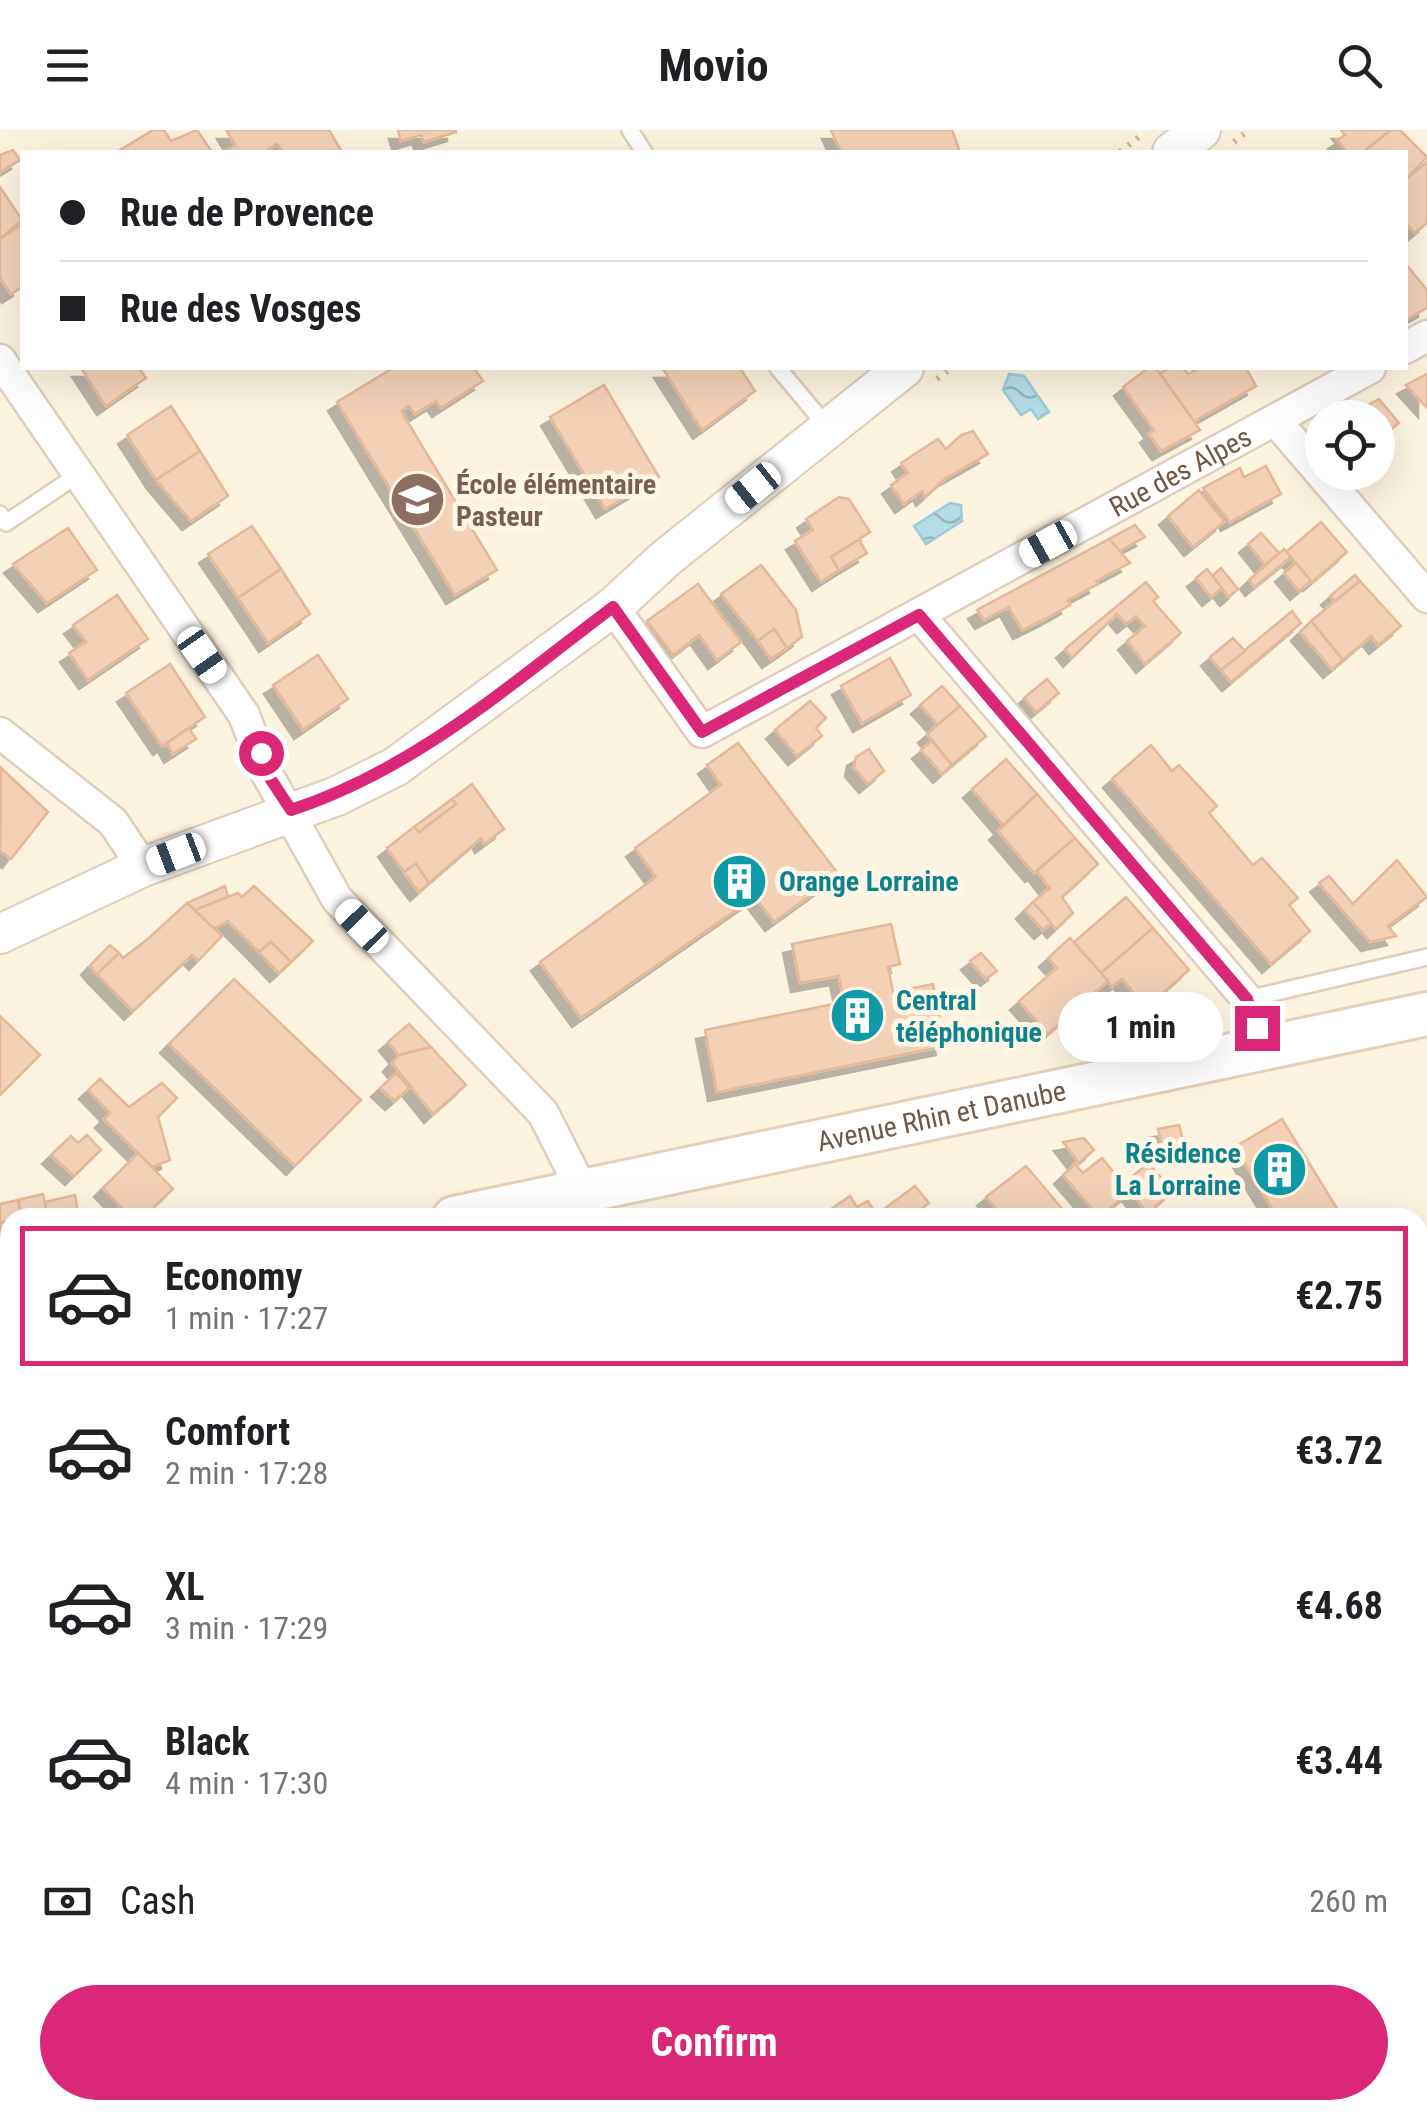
<!DOCTYPE html>
<meta charset="utf-8">
<style>
body{margin:0;font-family:"Roboto Condensed",sans-serif;background:#f6f6f6;color:#202124;height:100vh;display:flex;flex-direction:column;font-size:38px;white-space:nowrap}
*{box-sizing:border-box;margin:0}
p{font-size:32px;color:#757577}
.icon{flex:none;width:55px;height:55px;fill:none;stroke:currentColor;stroke-width:2;stroke-linecap:round;stroke-linejoin:round}
.map{position:relative;flex:1;overflow:hidden}
.details{position:absolute;left:0px;top:1078px;width:1428px;height:912px;display:flex;flex-direction:column;background:#fff;border-radius:30px 30px 0 0;box-shadow:0 10px 40px #0002}
.details>*{flex:none}
.top-card{position:absolute;left:20px;top:20px;width:1388px;height:220px;border-radius:0px;box-shadow:0 10px 40px #0002;display:grid;align-content:center;height:220px;padding:0 40px;background:#fff}
.buttons{position:absolute;left:1305px;top:270px;display:grid;gap:20px}
.buttons a{display:grid;place-items:center;width:90px;height:90px;border-radius:50%;background:#fff;box-shadow:0 10px 40px #0002;font-size:50px}
.end{position:absolute;width:45px;height:45px;margin:-22px;border:12px solid #db2777;background:#fff;box-shadow:0 0 0 5px #fff}
.from{border-radius:50%}
.bubble{position:absolute;height:70px;border-radius:35px;background:#fff;box-shadow:0 10px 40px #0002;font-size:32px;font-weight:700;line-height:70px;text-align:center}
.car{position:absolute;width:30px;height:60px;margin:-30px -15px;border-radius:12px;box-shadow:0 0 8px 2px #0007;background:linear-gradient(#fff 24%,#345 0 40%,#fff 0 76%,#345 0 86%,#fff 0)}
.top-card b{display:flex;align-items:center;gap:35px;height:95px;font-size:38px}
.top-card b+b{border-top:2px solid #e0e0e0}
.top-card i{width:25px;height:25px;background:#202124}
ul{padding:18px 0 0;list-style:none}
li{display:flex;align-items:center;gap:30px;height:140px;margin:0 20px 15px;padding:0 20px;border:5px solid transparent;border-radius:0px}
li div{flex:1}
li b{display:block;font-size:38px}
li em{font-style:normal;font-weight:700}
li.on{border-color:#db2777}
li>.icon{width:90px;height:90px;stroke-width:1.5}
.pay{display:flex;align-items:center;gap:25px;height:110px;padding:0 40px;font-size:38px}
.pay p{margin-inline-start:auto}
.button{display:flex;gap:20px;margin-top:auto;padding:20px 40px}
.button a{flex:1;height:115px;border-radius:60px;background:#db2777;color:#fff;font-size:40px;font-weight:700;line-height:115px;text-align:center}
header{display:flex;justify-content:space-between;align-items:center;height:130px;padding:0 40px;background:#fff;font-size:45px;font-weight:700}
.map>svg:first-child{display:block}
.water{fill:url(#water-waves);stroke:#9bccd8;stroke-width:2.5}
.building{fill:#f2d1b7;stroke:#e5b897;stroke-width:2.5;filter:url(#shadow)}
.lines{fill:none;stroke-linecap:round;stroke-linejoin:round}
.service-casing{stroke:#e0cebc;stroke-width:20}
.minor-casing{stroke:#e0cebc;stroke-width:35}
.tertiary-casing{stroke:#e0cebc;stroke-width:42}
.secondary-casing{stroke:#e6d0ba;stroke-width:48}
.path{stroke:#d7b49b;stroke-width:6;stroke-dasharray:2.5 8;stroke-linecap:butt}
.service{stroke:#fff;stroke-width:15}
.minor{stroke:#fff;stroke-width:30}
.tertiary{stroke:#fff;stroke-width:38}
.secondary{stroke:#fff;stroke-width:42}
.route{stroke:#db2777;stroke-width:12}
.labels{text-anchor:middle;stroke-width:10;stroke-linejoin:round;paint-order:stroke}
.street-label{font-size:28px;fill:#735847;stroke:#fff6e6}
.education-label{font-size:28px;font-weight:bold;fill:#785e54;stroke:#fff6e6;text-anchor:start}
.culture-label{font-size:28px;font-weight:bold;fill:#0d838f;stroke:#fff6e6;text-anchor:start}
</style>
<header><svg class="icon" aria-label="menu" viewBox="0 0 24 24"><path d="M4 6h16M4 12h16M4 18h16"/></svg>Movio<svg class="icon" aria-label="search" viewBox="0 0 24 24"><circle cx="10" cy="10" r="6"/><path d="M15 15l6 6"/></svg></header>
<div class="map">
<svg width="1427" height="1988" viewBox="0 0 1427 1988">
<defs>
<pattern id="water-waves" width="16" height="10" patternUnits="userSpaceOnUse" patternTransform="scale(2.5)"><rect width="16" height="10" fill="#b5dde6"/><path d="M0 5q4-4 8 0t8 0" fill="none" stroke="#98b6bc"/></pattern>
<filter id="shadow"><feDropShadow dx="-9" dy="9" stdDeviation="0" flood-color="#0004"/></filter>
</defs>
<rect width="100%" height="100%" fill="#fcf2e0"/>
<g class="water">
<polygon points="1009,244 1024,246 1049,282 1038,289 1031,279 1021,285 1003,260"/>
<polygon points="950,373 961,375 962,391 926,414 914,396"/>
</g>
<g class="building">
<polygon points="153,0 164,0 171,11 197,0 212,22 117,22"/>
<polygon points="226,0 329,0 342,22 283,22 277,14 264,22 222,22 235,15"/>
<polygon points="398,0 456,0 456,2 424,12 421,5 401,11"/>
<polygon points="831,0 952,0 960,22 841,22"/>
<polygon points="1341,0 1391,0 1363,22 1347,22 1337,10 1345,5"/>
<polygon points="1391,0 1400,0 1427,27 1405,50 1405,22 1363,22"/>
<polygon points="13,20 20,30 0,42 0,25"/>
<polygon points="1427,32 1427,93 1415,103 1405,92 1405,50"/>
<polygon points="0,57 22,90 0,109"/>
<polygon points="22,94 22,157 11,164 0,148 0,109"/>
<polygon points="1405,133 1427,160 1427,178 1405,190"/>
<polygon points="81,238 139,238 146,248 106,276"/>
<polygon points="393,238 474,238 483,251 441,278 436,271 415,284 409,276 401,281 497,440 455,465 337,272"/>
<polygon points="740,238 755,261 702,300 663,239"/>
<polygon points="1148,238 1156,238 1200,300 1161,321 1149,304 1154,300 1123,257"/>
<polygon points="1169,238 1183,238 1188,244 1199,238 1246,238 1256,256 1194,291 1160,243"/>
<polygon points="1427,244 1427,278 1406,255"/>
<polygon points="604,255 659,347 605,379 550,287"/>
<polygon points="1379,269 1399,293 1378,310 1378,288 1343,288"/>
<polygon points="171,276 200,321 156,350 127,305"/>
<polygon points="973,301 988,324 946,348 925,367 922,361 904,374 891,355 908,343 901,333 938,309 946,319 961,305"/>
<polygon points="200,321 228,366 191,391 156,350"/>
<polygon points="1266,336 1281,364 1230,392 1203,358 1240,338 1244,347"/>
<polygon points="1199,360 1224,392 1193,417 1168,386"/>
<polygon points="839,367 849,369 870,402 831,427 839,440 821,452 795,411 813,400 806,389"/>
<polygon points="1321,392 1347,422 1312,452 1286,422"/>
<polygon points="1135,395 1145,407 1119,421 1109,409"/>
<polygon points="252,396 281,439 238,468 208,424"/>
<polygon points="68,398 97,440 47,473 13,434"/>
<polygon points="1261,403 1279,423 1265,435 1248,414"/>
<polygon points="1109,409 1130,433 1096,451 1098,454 1068,470 1070,475 1047,488 1022,500 1009,477 984,490 977,480"/>
<polygon points="859,410 867,423 839,440 831,427"/>
<polygon points="1284,419 1291,427 1254,457 1249,450"/>
<polygon points="1296,433 1311,451 1299,461 1284,443"/>
<polygon points="761,435 796,480 802,507 787,518 774,499 758,511 721,464"/>
<polygon points="1221,438 1238,459 1229,467 1212,446"/>
<polygon points="281,439 310,484 268,513 238,468"/>
<polygon points="1207,439 1222,458 1211,467 1196,448"/>
<polygon points="1355,445 1360,451 1335,471 1330,466"/>
<polygon points="1360,451 1401,496 1378,515 1371,506 1343,530 1311,491"/>
<polygon points="1146,452 1158,467 1153,471 1181,503 1145,534 1127,511 1145,496 1136,486 1126,494 1117,484 1072,528 1065,519"/>
<polygon points="698,454 741,512 717,530 699,505 673,525 647,491"/>
<polygon points="117,465 148,509 88,550 69,523 86,512 73,495"/>
<polygon points="1292,481 1301,493 1231,552 1228,549 1221,540"/>
<polygon points="1311,491 1343,530 1332,539 1300,502"/>
<polygon points="774,499 787,518 771,529 758,511"/>
<polygon points="1233,508 1245,521 1221,540 1210,527"/>
<polygon points="318,525 348,569 303,600 273,555"/>
<polygon points="890,528 911,565 862,593 841,556"/>
<polygon points="170,534 205,587 162,616 126,563"/>
<polygon points="1047,549 1059,563 1036,582 1024,568"/>
<polygon points="942,556 960,576 938,595 920,575"/>
<polygon points="810,571 826,588 816,598 822,606 797,626 775,600"/>
<polygon points="960,576 986,606 952,635 927,604"/>
<polygon points="189,598 196,609 173,624 167,613"/>
<polygon points="932,611 952,635 942,644 921,620"/>
<polygon points="738,613 839,745 774,792 755,767 581,888 540,832 656,747 635,718 721,655 707,635"/>
<polygon points="1151,615 1172,641 1179,635 1217,676 1209,683 1253,735 1262,728 1298,768 1289,775 1310,801 1271,834 1112,649"/>
<polygon points="869,619 884,641 868,654 854,638 856,627"/>
<polygon points="1006,629 1037,664 1003,695 972,659"/>
<polygon points="1,638 48,682 11,729 0,721"/>
<polygon points="472,654 504,699 484,714 481,708 429,753 416,734 404,742 387,718 414,697 419,702 456,674 452,669"/>
<polygon points="1037,664 1075,708 1034,743 998,701"/>
<polygon points="452,669 456,674 419,702 414,697"/>
<polygon points="1075,708 1098,734 1062,767 1073,783 1056,799 1033,772 1050,758 1037,741"/>
<polygon points="1397,730 1427,767 1388,796 1396,806 1370,812 1319,753 1329,746 1353,774"/>
<polygon points="416,734 429,753 419,762 404,742"/>
<polygon points="225,756 228,767 195,780 187,773"/>
<polygon points="254,756 313,811 291,832 271,812 259,822 228,791 213,799 195,780 238,763 242,767"/>
<polygon points="1126,767 1153,798 1101,843 1074,812"/>
<polygon points="1033,772 1051,793 1043,800 1025,780"/>
<polygon points="187,773 222,806 198,831 192,825 133,881 97,844 119,823 123,828 149,808"/>
<polygon points="891,794 900,834 888,837 893,862 933,854 945,916 717,962 705,900 844,872 839,846 800,853 792,814"/>
<polygon points="1153,798 1189,840 1146,878 1122,849 1112,857 1101,843"/>
<polygon points="1070,808 1108,851 1048,904 1019,871 1057,838 1048,828"/>
<polygon points="271,812 291,832 279,843 259,822"/>
<polygon points="110,815 119,823 97,844 90,836"/>
<polygon points="981,823 997,841 986,849 970,831"/>
<polygon points="234,849 361,970 295,1036 169,914"/>
<polygon points="0,886 40,925 0,965"/>
<polygon points="409,894 431,917 399,925 388,912"/>
<polygon points="431,917 466,955 433,984 392,933 399,925"/>
<polygon points="396,943 409,958 394,971 380,958"/>
<polygon points="100,949 129,977 162,953 177,968 158,987 170,1030 152,1037 104,989 110,983 88,960"/>
<polygon points="1282,989 1338,1080 1342,1088 1278,1088 1235,1017"/>
<polygon points="1179,995 1184,1015 1163,1019 1158,999"/>
<polygon points="87,1005 101,1020 74,1046 51,1025 71,1006 78,1013"/>
<polygon points="1084,1008 1094,1020 1079,1033 1063,1012"/>
<polygon points="138,1023 173,1059 154,1077 163,1088 132,1088 103,1058"/>
<polygon points="1102,1028 1130,1062 1099,1087 1063,1045 1075,1034 1083,1043"/>
<polygon points="1148,1033 1173,1061 1155,1077 1162,1088 1152,1088 1124,1054"/>
<polygon points="1026,1036 1064,1081 1056,1088 1004,1088 986,1067"/>
<polygon points="915,1056 929,1073 910,1088 872,1088"/>
<polygon points="43,1064 48,1088 22,1088 18,1070"/>
<polygon points="75,1065 79,1088 48,1088 45,1072"/>
<polygon points="850,1066 857,1077 868,1071 873,1079 859,1088 818,1088"/>
<polygon points="18,1070 22,1088 0,1093 0,1074"/>
<polygon points="10,1090 10,1151 6,1152 0,1093"/>
<polygon points="1427,1112 1427,1177 1418,1183 1418,1117"/>
<polygon points="1427,1301 1427,1406 1418,1391 1418,1307"/>
<polygon points="1427,1595 1427,1643 1425,1644 1418,1631 1418,1601"/>
<polygon points="10,1636 10,1702 0,1708 0,1642"/>
<polygon points="1425,1644 1427,1690 1418,1695 1418,1649"/>
<polygon points="1427,1803 1427,1854 1418,1860 1418,1809"/>
<polygon points="1418,1891 1427,1907 1426,1935 1418,1922"/>
<polygon points="0,1954 10,1980 20,1988 0,1988"/>
<polygon points="326,1980 374,1980 377,1985 332,1988"/>
<polygon points="441,1980 476,1980 482,1988 430,1988"/>
<polygon points="1137,1980 1175,1980 1180,1988 1131,1988 1129,1985"/>
<polygon points="1254,1980 1298,1980 1284,1988 1259,1988"/>
</g>
<g class="lines">
<defs>
<g id="service">
<polyline points="630,0 644,22"/>
<polyline points="778,238 828,298"/>
<polyline points="0,384 6,393 79,344"/>
<polyline points="1247,869 1427,827"/>
</g>
<g id="minor">
<polyline points="1405,218 1427,206"/>
<polyline points="0,230 244,585 266,642 337,769 543,983 582,1060"/>
<polyline points="1275,290 1427,467"/>
<path id="s1" d="M613 477 702 602 1370 238"/>
<polyline points="919,485 1247,869 1265,921"/>
<polyline points="0,603 113,692 143,737"/>
<polyline points="0,1410 10,1428"/>
<polyline points="1418,1544 1427,1538"/>
<polyline points="0,1566 10,1561"/>
<polyline points="1418,1752 1427,1746"/>
<polyline points="1418,1961 1427,1955"/>
<polyline points="931,1980 935,1988"/>
<polyline points="1333,1980 1338,1988"/>
<polyline points="72,1988 86,1980"/>
<polyline points="1028,1988 1041,1980"/>
<polyline points="1374,1988 1387,1980"/>
</g>
<g id="tertiary">
<polyline points="1172,22 1201,0"/>
<polyline points="0,804 143,737 337,666 395,637 613,477 665,429 904,238"/>
<polyline points="1418,1218 1427,1212"/>
<polyline points="220,1988 230,1980"/>
</g>
<g id="secondary">
<path id="s2" d="M454 1088 1427 884"/>
<polyline points="0,1184 10,1182"/>
</g>
</defs>
<use href="#service" class="service-casing"/>
<use href="#minor" class="minor-casing"/>
<use href="#tertiary" class="tertiary-casing"/>
<use href="#secondary" class="secondary-casing"/>
<g class="path">
<polyline points="1234,12 1249,0"/>
<polyline points="1120,22 1139,7"/>
<polyline points="937,249 952,238"/>
</g>
<use href="#service" class="service"/>
<use href="#minor" class="minor"/>
<use href="#tertiary" class="tertiary"/>
<use href="#secondary" class="secondary"/>
</g>
<g class="lines">
<path class="route" d="M261 623 266 642 291 680C414 640 511 554 613 477L702 602 919 485 1247 869 1257 898"/>
</g>
<defs>
<symbol id="school-disc" viewBox="-11 -11 22 22"><circle r="9.5" fill="#8d6e63" stroke="#fff6e6"/><path d="M0-5L7-2L0 1L-7-2ZM-4 1L0 2.5L4 1V4Q0 6-4 4Z" fill="#fff"/></symbol>
<symbol id="building-disc" viewBox="-11 -11 22 22"><circle r="9.5" fill="#0f9aa8" stroke="#fff6e6"/><path d="M-4-6H4V6H1V3H-1V6H-4ZM-2.5-4.3h1.7v1.8h-1.7ZM.8-4.3h1.7v1.8H.8ZM-2.5-1h1.7V.8h-1.7ZM.8-1h1.7V.8H.8Z" fill="#fff"/></symbol>
</defs>
<g fill-rule="evenodd">
<use href="#school-disc" x="386" y="338" width="63" height="63"/>
<use href="#building-disc" x="708" y="720" width="63" height="63"/>
<use href="#building-disc" x="826" y="854" width="63" height="63"/>
<use href="#building-disc" x="1248" y="1008" width="63" height="63"/>
</g>
<g class="labels">
<g class="street-label">
<text dy="10" stroke="none"><textPath href="#s1" startOffset="698">Rue des Alpes</textPath></text>
<text dy="10" stroke="none"><textPath href="#s2" startOffset="498">Avenue Rhin et Danube</textPath></text>
</g>
<g class="education-label">
<text x="456" y="364">École élémentaire<tspan x="456" dy="32">Pasteur</tspan></text>
</g>
<g class="culture-label">
<text x="779" y="761">Orange Lorraine</text>
<text x="896" y="880">Central<tspan x="896" dy="32">téléphonique</tspan></text>
<text x="1241" y="1033" text-anchor="end">Résidence<tspan x="1241" dy="32">La Lorraine</tspan></text>
</g>
</g>
</svg>
<div class="buttons">
<a><svg class="icon" aria-label="locate" viewBox="0 0 24 24"><circle cx="12" cy="12" r="6"/><path d="M12 2v4M12 18v4M2 12h4M18 12h4"/></svg></a>
</div>
<i class="end from" style="left:261px;top:623px"></i>
<i class="end" style="left:1257px;top:898px"></i>
<div class="bubble" style="left:1058px;top:862px;width:165px">1 min</div>
<i class="car" style="left:753px;top:358px;rotate:231deg"></i>
<i class="car" style="left:1048px;top:414px;rotate:241deg"></i>
<i class="car" style="left:202px;top:525px;rotate:145deg"></i>
<i class="car" style="left:176px;top:724px;rotate:249deg"></i>
<i class="car" style="left:362px;top:796px;rotate:316deg"></i>
<div class="top-card">
<b><i class="from"></i>Rue de Provence</b>
<b><i></i>Rue des Vosges</b>
</div>
<section class="details">
<ul>
<li class="on"><svg class="icon" aria-label="car" viewBox="0 0 24 24"><path d="M5 17H2v-5l4-1 3-4h7l3 4 3 1v5h-3M9 17h6M6 11h13"/><circle cx="7" cy="17" r="2"/><circle cx="17" cy="17" r="2"/></svg><div><b>Economy</b><p>1 min · 17:27</p></div><em>€2.75</em></li>
<li><svg class="icon" aria-label="car" viewBox="0 0 24 24"><path d="M5 17H2v-5l4-1 3-4h7l3 4 3 1v5h-3M9 17h6M6 11h13"/><circle cx="7" cy="17" r="2"/><circle cx="17" cy="17" r="2"/></svg><div><b>Comfort</b><p>2 min · 17:28</p></div><em>€3.72</em></li>
<li><svg class="icon" aria-label="car" viewBox="0 0 24 24"><path d="M5 17H2v-5l4-1 3-4h7l3 4 3 1v5h-3M9 17h6M6 11h13"/><circle cx="7" cy="17" r="2"/><circle cx="17" cy="17" r="2"/></svg><div><b>XL</b><p>3 min · 17:29</p></div><em>€4.68</em></li>
<li><svg class="icon" aria-label="car" viewBox="0 0 24 24"><path d="M5 17H2v-5l4-1 3-4h7l3 4 3 1v5h-3M9 17h6M6 11h13"/><circle cx="7" cy="17" r="2"/><circle cx="17" cy="17" r="2"/></svg><div><b>Black</b><p>4 min · 17:30</p></div><em>€3.44</em></li>
</ul>
<div class="pay"><svg class="icon" aria-label="cash" viewBox="0 0 24 24"><path d="M3 7h18v10H3z"/><circle cx="12" cy="12" r="2"/></svg>Cash<p>260 m</p></div>
<div class="button"><a>Confirm</a></div>
</section>
</div>
